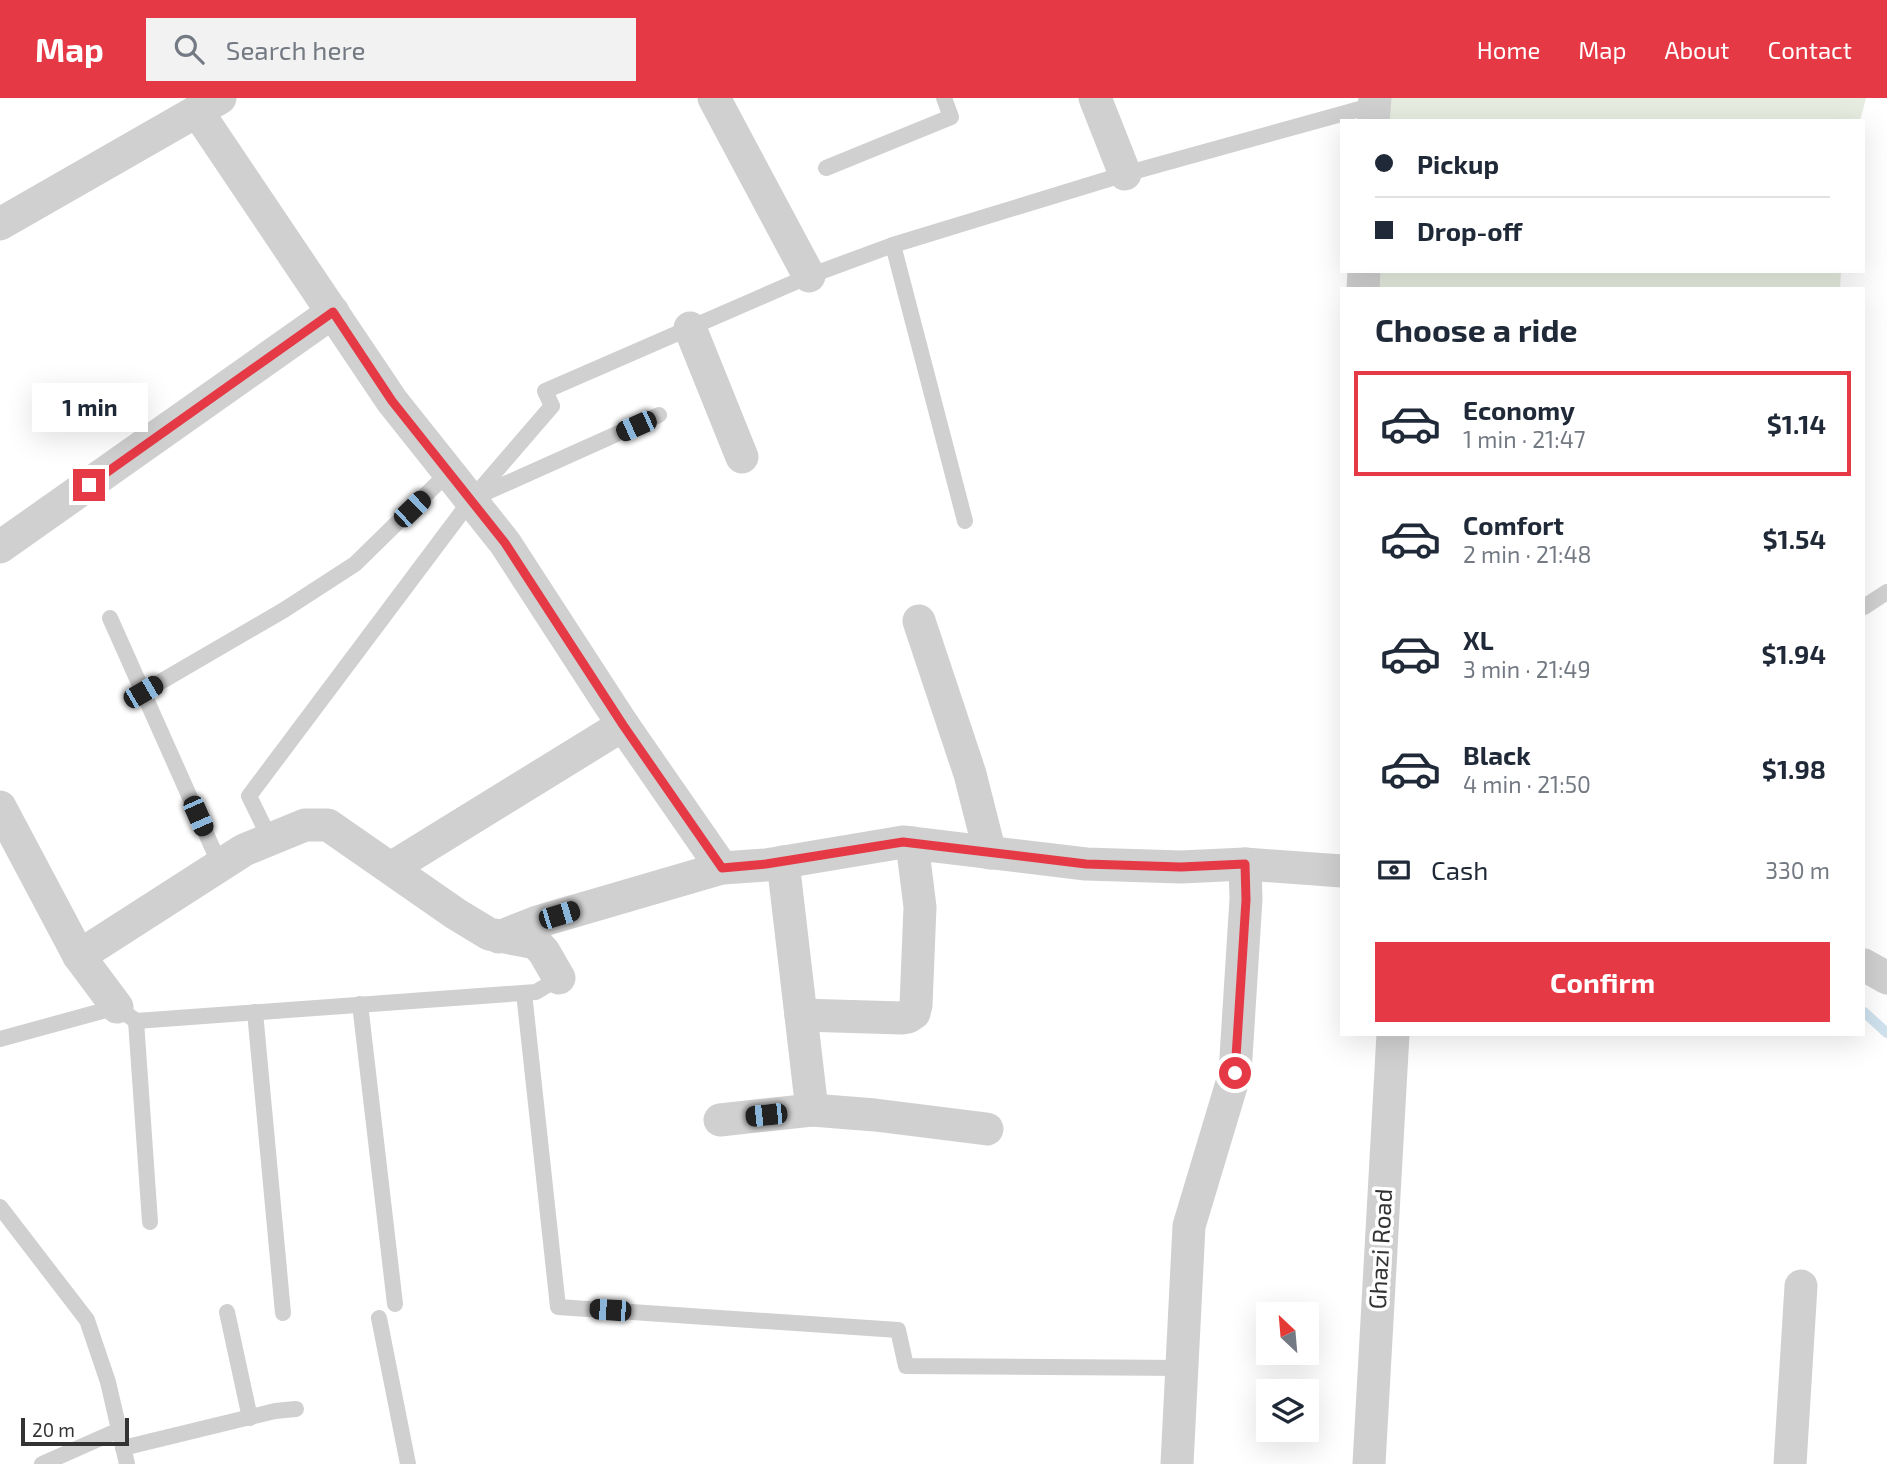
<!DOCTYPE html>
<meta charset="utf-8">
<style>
body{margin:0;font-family:"Exo 2",sans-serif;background:#f2f2f3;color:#1f2937;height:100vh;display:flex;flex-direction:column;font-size:26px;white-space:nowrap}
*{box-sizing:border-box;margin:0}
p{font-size:23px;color:#747a83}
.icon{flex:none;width:38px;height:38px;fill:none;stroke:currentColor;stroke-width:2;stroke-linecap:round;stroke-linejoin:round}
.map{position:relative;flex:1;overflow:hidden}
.drawer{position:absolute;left:1340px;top:189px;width:525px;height:749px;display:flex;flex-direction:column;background:#fff;border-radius:0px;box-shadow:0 7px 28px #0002}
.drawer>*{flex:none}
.guide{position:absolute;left:1340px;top:21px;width:525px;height:154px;border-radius:0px;box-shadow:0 7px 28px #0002;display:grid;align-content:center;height:154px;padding:0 35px;background:#fff}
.needle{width:46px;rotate:334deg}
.tools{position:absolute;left:1256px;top:1204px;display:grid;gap:14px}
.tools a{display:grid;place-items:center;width:63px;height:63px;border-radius:0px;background:#fff;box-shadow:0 7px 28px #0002;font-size:35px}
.scale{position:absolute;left:21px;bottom:18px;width:108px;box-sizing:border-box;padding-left:7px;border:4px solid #333;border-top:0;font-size:19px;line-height:24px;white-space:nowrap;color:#333;-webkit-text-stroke:5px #fff;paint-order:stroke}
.end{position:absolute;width:32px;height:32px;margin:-16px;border:9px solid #e63946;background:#fff;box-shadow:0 0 0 4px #fff}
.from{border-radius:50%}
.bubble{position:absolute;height:49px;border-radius:0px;background:#fff;box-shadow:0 7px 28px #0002;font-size:23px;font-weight:700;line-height:49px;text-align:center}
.car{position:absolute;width:21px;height:42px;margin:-21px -10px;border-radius:9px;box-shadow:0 0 5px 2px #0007;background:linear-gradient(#222 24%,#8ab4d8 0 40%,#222 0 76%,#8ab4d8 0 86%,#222 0)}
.guide b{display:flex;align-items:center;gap:24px;height:66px;font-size:26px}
.guide b+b{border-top:2px solid #e0e1e3}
.guide i{width:18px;height:18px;background:#1f2937}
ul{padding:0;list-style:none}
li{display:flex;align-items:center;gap:21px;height:105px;margin:0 14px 10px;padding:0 21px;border:4px solid transparent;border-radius:0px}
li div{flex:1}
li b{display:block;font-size:26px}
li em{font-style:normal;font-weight:700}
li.active{border-color:#e63946}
li>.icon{width:63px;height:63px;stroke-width:1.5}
h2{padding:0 35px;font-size:32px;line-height:84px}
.pay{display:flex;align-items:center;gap:18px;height:77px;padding:0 35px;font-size:26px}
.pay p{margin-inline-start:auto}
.button{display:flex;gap:14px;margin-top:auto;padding:14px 35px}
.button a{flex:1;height:80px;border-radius:0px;background:#e63946;color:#fff;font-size:28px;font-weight:700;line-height:80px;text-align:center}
header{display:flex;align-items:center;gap:42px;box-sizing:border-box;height:98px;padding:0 35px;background:#e63946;color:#fff}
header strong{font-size:33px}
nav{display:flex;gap:38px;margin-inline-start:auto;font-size:24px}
.search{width:490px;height:63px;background:#f2f2f3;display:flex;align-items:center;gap:18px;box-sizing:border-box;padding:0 24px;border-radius:0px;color:#747a83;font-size:26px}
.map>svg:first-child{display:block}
.green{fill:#e6ecdf}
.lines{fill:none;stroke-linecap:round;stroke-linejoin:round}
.stream{stroke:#cfe2ee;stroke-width:10}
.service{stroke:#d0d0d0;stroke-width:16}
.minor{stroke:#d0d0d0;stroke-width:33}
.route{stroke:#e63946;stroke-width:9}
.labels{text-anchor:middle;stroke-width:7;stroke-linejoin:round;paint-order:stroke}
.street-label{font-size:24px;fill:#333;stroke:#fff}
</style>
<header>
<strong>Map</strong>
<div class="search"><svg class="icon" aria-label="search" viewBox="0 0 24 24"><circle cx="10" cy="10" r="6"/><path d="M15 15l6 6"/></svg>Search here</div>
<nav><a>Home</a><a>Map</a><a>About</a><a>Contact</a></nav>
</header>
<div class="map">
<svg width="1887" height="1366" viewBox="0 0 1887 1366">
<rect width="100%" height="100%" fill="#fff"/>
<g class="green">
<polygon points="1379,0 1866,0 1860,23 1377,23"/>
<polygon points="1365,173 1841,173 1840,191 1363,191"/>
</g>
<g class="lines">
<polyline class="stream" points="1864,914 1887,935"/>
<g class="service">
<polyline points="826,70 951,19 944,0"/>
<polyline points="893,147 965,423"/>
<polyline points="476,399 659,317"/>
<polyline points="1864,509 1887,494"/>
<polyline points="110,520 220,767"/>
<polyline points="143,594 284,512 355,466 449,374"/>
<polyline points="270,741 249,698 471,402 552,308 545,293 809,178 893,147 1125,76 1374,7"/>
<polyline points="524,895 558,1209 898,1232 906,1268 1182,1270"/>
<polyline points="360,906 395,1206"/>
<polyline points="255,914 283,1215"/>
<polyline points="136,923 150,1124"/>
<polyline points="0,941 117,909 136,923 536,894 559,880"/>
<polyline points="0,1109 87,1222 108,1284 127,1366"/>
<polyline points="227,1214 250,1320"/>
<polyline points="379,1220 408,1366"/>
<polyline points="123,1350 275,1313 296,1311"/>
<polyline points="42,1366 119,1332"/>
</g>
<g class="minor">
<polyline points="714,0 809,178"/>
<polyline points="1095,0 1125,76"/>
<polyline points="197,13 392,303 505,445 623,627 722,770"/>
<polyline points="1373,23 1375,0"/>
<polyline points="0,126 220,0"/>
<polyline points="1363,191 1364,173"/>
<polyline points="690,230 742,359"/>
<polyline points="0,449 333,214"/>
<polyline points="919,523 970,676 990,755"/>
<polyline points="0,709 79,858 117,909"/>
<polyline points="783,764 812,1012"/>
<polyline points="391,770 623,627"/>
<polyline points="499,839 537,824 722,770 766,767 903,744 1086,766 1181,769 1245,766 1342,773"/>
<polyline points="79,858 244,752 305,727 328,727 456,816 489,836 536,845 544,854 559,880"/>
<polyline points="1864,867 1887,880"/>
<polyline points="801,917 902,920 908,919 914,915 916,907 920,809 912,745"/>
<polyline points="720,1022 812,1012 875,1017 987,1031"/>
<polyline points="1177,1366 1189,1128 1235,975 1246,801 1245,766"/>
<polyline points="1369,1366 1393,936"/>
<polyline points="1790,1366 1801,1188"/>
</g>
</g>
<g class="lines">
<polyline class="route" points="89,387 333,214 392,303 505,445 623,627 722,770 766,766 903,744 1086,766 1181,769 1245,766 1246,802 1235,975"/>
</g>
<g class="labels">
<g class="street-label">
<text transform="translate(1381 1151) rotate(-87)" y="8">Ghazi Road</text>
</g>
</g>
</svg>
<div class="tools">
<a><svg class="needle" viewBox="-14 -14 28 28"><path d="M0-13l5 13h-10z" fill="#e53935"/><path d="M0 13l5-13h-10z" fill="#747a83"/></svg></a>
<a><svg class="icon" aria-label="layers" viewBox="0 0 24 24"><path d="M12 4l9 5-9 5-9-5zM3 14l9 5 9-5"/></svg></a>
</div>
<div class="scale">20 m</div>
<i class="end from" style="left:1235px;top:975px"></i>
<i class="end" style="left:89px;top:387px"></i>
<div class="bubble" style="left:32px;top:285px;width:116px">1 min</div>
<i class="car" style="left:636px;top:328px;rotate:246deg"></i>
<i class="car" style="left:412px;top:411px;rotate:46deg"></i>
<i class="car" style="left:143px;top:594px;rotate:60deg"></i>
<i class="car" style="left:198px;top:718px;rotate:156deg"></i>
<i class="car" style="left:559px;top:817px;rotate:73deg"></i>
<i class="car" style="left:766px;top:1017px;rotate:264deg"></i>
<i class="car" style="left:610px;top:1212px;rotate:274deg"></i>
<div class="guide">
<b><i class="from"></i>Pickup</b>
<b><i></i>Drop-off</b>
</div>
<section class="drawer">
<h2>Choose a ride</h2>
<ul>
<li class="active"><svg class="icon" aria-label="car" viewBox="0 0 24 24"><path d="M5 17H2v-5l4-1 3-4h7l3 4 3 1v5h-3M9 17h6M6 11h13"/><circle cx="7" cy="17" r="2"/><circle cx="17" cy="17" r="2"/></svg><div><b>Economy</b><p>1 min · 21:47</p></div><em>$1.14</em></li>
<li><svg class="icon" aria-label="car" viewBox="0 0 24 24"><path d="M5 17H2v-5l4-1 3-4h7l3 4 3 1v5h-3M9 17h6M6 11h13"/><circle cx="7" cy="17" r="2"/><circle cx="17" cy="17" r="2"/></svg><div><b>Comfort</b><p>2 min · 21:48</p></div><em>$1.54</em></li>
<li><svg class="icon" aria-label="car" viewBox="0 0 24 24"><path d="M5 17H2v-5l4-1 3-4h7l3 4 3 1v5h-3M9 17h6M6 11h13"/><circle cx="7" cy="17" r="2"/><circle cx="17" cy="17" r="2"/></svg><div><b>XL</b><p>3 min · 21:49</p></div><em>$1.94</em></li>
<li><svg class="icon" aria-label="car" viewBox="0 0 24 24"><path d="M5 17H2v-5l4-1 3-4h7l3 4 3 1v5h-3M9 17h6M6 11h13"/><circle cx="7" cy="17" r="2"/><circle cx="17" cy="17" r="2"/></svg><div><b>Black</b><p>4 min · 21:50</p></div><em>$1.98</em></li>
</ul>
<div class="pay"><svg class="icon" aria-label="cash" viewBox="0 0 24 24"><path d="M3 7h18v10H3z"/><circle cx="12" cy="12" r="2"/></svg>Cash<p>330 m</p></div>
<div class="button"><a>Confirm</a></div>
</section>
</div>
